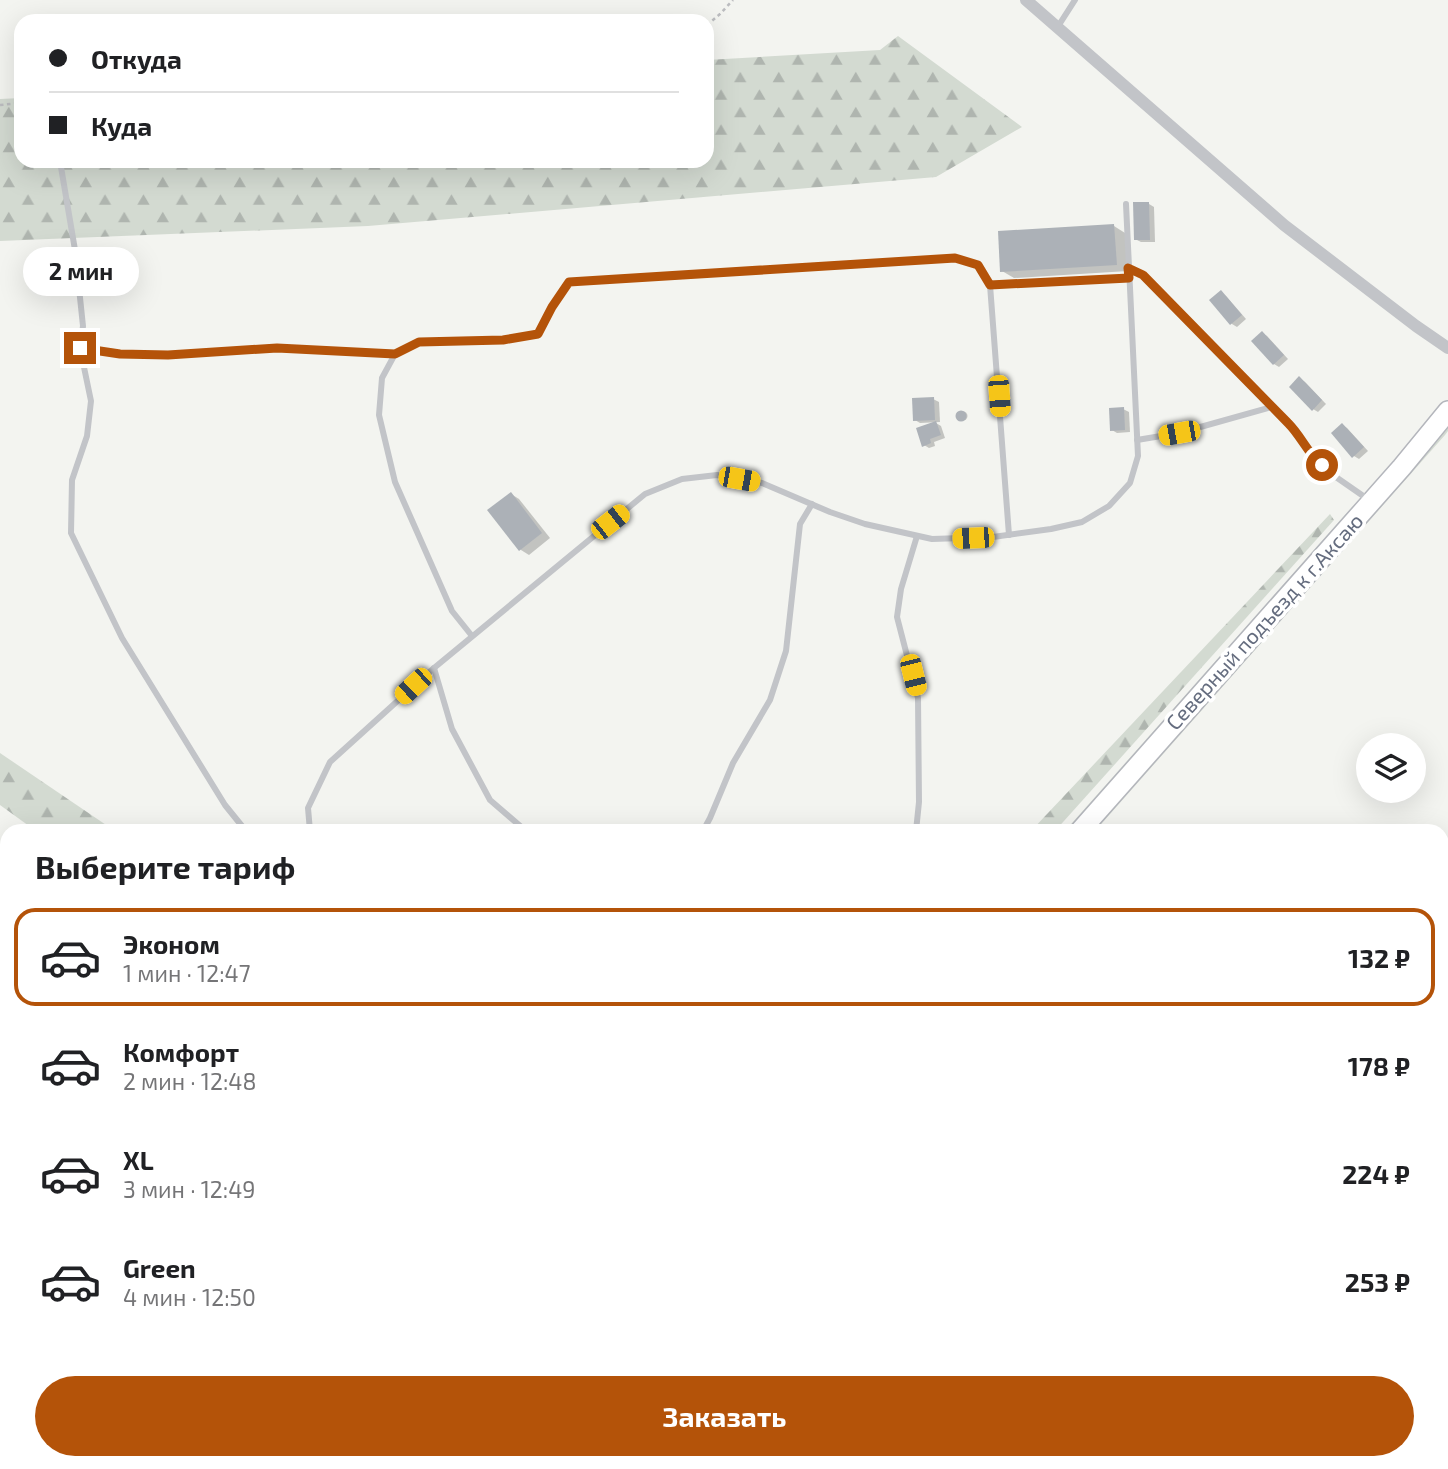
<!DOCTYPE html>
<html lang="ru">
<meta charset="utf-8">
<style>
body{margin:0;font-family:"Exo 2",sans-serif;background:#f6f6f6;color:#202124;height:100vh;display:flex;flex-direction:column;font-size:26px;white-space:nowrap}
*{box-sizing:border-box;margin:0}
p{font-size:23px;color:#757577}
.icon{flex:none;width:38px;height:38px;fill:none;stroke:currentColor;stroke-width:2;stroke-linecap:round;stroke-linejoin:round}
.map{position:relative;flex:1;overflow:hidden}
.sheet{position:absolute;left:0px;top:824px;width:1449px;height:646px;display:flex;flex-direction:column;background:#fff;border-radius:21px 21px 0 0;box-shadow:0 7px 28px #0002}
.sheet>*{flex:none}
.guide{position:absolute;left:14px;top:14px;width:700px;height:154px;border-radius:21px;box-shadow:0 7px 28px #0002;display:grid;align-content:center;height:154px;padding:0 35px;background:#fff}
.tools{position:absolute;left:1356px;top:733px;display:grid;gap:14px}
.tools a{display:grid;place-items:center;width:70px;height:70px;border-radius:50%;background:#fff;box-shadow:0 7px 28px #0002;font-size:35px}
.end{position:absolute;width:32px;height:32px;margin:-16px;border:9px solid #b45309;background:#fff;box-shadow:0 0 0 4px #fff}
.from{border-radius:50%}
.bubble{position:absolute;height:49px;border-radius:24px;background:#fff;box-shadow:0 7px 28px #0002;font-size:23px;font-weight:700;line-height:49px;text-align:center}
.car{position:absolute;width:21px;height:42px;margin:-21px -10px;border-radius:9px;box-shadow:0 0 5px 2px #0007;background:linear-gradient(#f5c518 24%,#345 0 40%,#f5c518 0 76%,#345 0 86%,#f5c518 0)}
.guide b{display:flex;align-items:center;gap:24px;height:66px;font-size:26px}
.guide b+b{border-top:2px solid #e0e0e0}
.guide i{width:18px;height:18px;background:#202124}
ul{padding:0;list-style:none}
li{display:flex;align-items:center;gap:21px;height:98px;margin:0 14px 10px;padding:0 21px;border:4px solid transparent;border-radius:21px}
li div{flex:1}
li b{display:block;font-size:26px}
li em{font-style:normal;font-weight:700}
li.active{border-color:#b45309}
li>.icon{width:63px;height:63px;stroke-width:1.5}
h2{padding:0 35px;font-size:32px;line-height:84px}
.cta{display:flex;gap:14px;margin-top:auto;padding:14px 35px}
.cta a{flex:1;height:80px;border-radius:42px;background:#b45309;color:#fff;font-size:28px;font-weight:700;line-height:80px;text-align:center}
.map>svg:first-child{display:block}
.grass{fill:#d3dad1}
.forest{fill:url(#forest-firs)}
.shadow{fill:#0003}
.building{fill:#acb1b7}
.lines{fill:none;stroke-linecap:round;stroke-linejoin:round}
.secondary-casing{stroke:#b4b6bc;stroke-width:22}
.path{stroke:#bbbcbf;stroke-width:2.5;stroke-dasharray:3.5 3.5;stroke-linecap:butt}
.lane{stroke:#c2c4c8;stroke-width:6}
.street{stroke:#c2c4c8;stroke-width:12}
.secondary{stroke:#fff;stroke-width:19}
.route{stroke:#b45309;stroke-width:9}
.labels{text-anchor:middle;stroke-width:7;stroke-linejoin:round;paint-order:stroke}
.street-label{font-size:21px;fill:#656d7f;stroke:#fff}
</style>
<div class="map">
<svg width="1448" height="1469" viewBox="0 0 1448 1469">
<defs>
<pattern id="forest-firs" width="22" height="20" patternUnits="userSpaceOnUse" patternTransform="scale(1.75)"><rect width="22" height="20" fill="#d3dad1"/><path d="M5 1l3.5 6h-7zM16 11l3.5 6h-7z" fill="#afb5af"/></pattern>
</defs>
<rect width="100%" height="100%" fill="#f3f4f0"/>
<g class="grass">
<polygon points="1448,424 1448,431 1445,435 1095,831 1089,831"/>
<polygon points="1353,506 1350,515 1071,831 1065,831"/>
</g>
<g class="forest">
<polygon points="898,36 1022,127 936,177 368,226 0,241 0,99 21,98 21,161 707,161 707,60 880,50"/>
<polygon points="1330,514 1334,520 1055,831 1031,831"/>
<polygon points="0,753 115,831 36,831 0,805"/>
</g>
<g class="shadow">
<polygon points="1149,204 1154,207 1155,242 1141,242 1135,239"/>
<polygon points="1114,226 1125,233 1128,271 1014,278 1002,271"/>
<polygon points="1221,293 1226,296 1246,319 1237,327 1232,324 1212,301"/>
<polygon points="1262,333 1267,336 1288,359 1279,367 1274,364"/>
<polygon points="1300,379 1305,382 1326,404 1318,412 1313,409"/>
<polygon points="933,399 939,402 940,422 920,423 915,420"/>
<polygon points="1123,409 1129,412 1130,432 1117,433 1112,430"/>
<circle cx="963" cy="416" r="4.5"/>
<polygon points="936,423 941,426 945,438 934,442 935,446 929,448 924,445"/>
<polygon points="1342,425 1347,428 1368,451 1359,459 1354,456"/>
<polygon points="511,494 519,499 550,538 529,555 521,550 490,511"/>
<polygon points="0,1085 7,1087 6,1116 0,1114"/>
<polygon points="146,1463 183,1463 182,1469 144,1469"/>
<polygon points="308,1465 322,1469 307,1469"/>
</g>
<g class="building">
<polygon points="1133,202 1149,202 1150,240 1134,240"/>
<polygon points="1114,224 1117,265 1000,272 998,231"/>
<polygon points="1221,290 1242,315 1230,325 1209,300"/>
<polygon points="1262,331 1284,355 1273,365 1251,341"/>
<polygon points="1299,376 1322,400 1312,411 1289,387"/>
<polygon points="934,397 935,420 913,421 912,398"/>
<polygon points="1124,407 1125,430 1110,431 1109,408"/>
<circle cx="961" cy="416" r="5.5"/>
<polygon points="936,421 941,435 930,439 931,443 922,447 916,428"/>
<polygon points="1342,423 1364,447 1352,458 1331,433"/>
<polygon points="511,492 542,533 519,551 487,510"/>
<polygon points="3,992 7,993 7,1024 0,1022 0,1005"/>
<polygon points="0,1034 7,1036 7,1064 0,1063"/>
<polygon points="0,1084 7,1085 1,1115 0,1115"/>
<polygon points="0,1349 7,1351 7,1373 0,1371"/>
<polygon points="0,1386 7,1388 7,1433 0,1431"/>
<polygon points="144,1463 177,1463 176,1469 143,1469"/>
<polygon points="875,1463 881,1463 894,1467 894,1469 873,1469"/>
</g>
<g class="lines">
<defs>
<g id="secondary">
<polyline points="1080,831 1402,467 1448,411"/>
<polyline points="755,1469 756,1463"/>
</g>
</defs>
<use href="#secondary" class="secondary-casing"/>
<g class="path">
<polyline points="707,25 720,14 733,0"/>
<polyline points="0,105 21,103"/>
</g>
<g class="lane">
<polyline points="1057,28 1075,0"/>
<polyline points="60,161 75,250 83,326 80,348 91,401 87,436 72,480 71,533 122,638 225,805 246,831"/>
<polyline points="1128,268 1143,275 1285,420 1297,432 1311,455 1333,475 1369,500"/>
<polyline points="990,285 1129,278"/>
<polyline points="80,348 120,354 168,355 277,348 395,354"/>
<polyline points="1137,440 1179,433 1272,407"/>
<polyline points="472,636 452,611 395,482 379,415 382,378 395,354 420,342 503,340 538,333 552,307 569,282 955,258 978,265 990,285 1009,535"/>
<polyline points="434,668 452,729 490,800 526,831"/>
<polyline points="310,831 308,808 330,762 434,668 645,494 682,479 717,475 762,483 830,512 865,524 932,539 993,537 1051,529 1082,522 1109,506 1130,483 1138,456 1126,204"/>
<polyline points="703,831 710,818 733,763 770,700 786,651 800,524 812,504"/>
<polyline points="916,831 919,802 918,698 897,617 901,589 917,536"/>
</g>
<g class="street">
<polyline points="1026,0 1284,225 1416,326 1448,348"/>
<polyline points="0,1183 7,1185"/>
<polyline points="0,1225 7,1196"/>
<polyline points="1046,1463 1051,1469"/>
<polyline points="109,1469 111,1463"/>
<polyline points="277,1469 278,1463"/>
<polyline points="455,1469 457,1463"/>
<polyline points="595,1469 597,1463"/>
<polyline points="942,1469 944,1463"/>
</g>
<use href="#secondary" class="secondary"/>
</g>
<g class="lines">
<path class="route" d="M80 348 120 354 168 355 277 348 395 354 419 342 503 340 538 334 552 307 569 282 955 258 978 265 990 285 1129 278 1128 268 1143 275C1192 325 1240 374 1288 423 1302 437 1307 453 1322 465"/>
</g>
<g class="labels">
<g class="street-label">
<text transform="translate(1265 622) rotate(-48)" y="7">Северный подъезд к г.Аксаю</text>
</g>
</g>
</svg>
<div class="tools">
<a><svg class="icon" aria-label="layers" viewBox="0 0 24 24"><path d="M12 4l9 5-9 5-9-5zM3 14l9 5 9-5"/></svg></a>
</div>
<i class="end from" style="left:1322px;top:465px"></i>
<i class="end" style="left:80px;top:348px"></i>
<div class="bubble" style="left:23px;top:247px;width:116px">2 мин</div>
<i class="car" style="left:999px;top:396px;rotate:176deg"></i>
<i class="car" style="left:1179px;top:433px;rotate:260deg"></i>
<i class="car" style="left:739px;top:479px;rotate:100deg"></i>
<i class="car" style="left:610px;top:522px;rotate:52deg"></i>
<i class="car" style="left:973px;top:538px;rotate:268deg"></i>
<i class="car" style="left:913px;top:675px;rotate:166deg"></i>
<i class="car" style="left:413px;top:686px;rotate:227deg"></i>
<div class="guide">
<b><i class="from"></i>Откуда</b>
<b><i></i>Куда</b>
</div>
<section class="sheet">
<h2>Выберите тариф</h2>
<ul>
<li class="active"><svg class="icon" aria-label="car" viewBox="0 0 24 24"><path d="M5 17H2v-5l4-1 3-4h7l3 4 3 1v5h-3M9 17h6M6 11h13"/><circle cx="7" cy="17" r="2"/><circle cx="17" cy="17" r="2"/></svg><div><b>Эконом</b><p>1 мин · 12:47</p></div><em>132 ₽</em></li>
<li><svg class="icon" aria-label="car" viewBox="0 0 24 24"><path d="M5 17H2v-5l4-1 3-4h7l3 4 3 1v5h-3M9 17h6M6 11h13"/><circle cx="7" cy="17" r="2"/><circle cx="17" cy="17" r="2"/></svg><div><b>Комфорт</b><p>2 мин · 12:48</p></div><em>178 ₽</em></li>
<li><svg class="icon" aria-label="car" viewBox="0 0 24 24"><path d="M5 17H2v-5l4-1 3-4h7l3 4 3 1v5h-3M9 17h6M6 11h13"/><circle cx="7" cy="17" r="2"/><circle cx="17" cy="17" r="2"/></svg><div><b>XL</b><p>3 мин · 12:49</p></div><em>224 ₽</em></li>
<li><svg class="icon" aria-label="car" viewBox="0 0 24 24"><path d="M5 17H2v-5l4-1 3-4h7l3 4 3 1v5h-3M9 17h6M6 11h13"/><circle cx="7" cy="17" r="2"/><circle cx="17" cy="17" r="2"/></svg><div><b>Green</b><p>4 мин · 12:50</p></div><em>253 ₽</em></li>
</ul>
<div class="cta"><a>Заказать</a></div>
</section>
</div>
